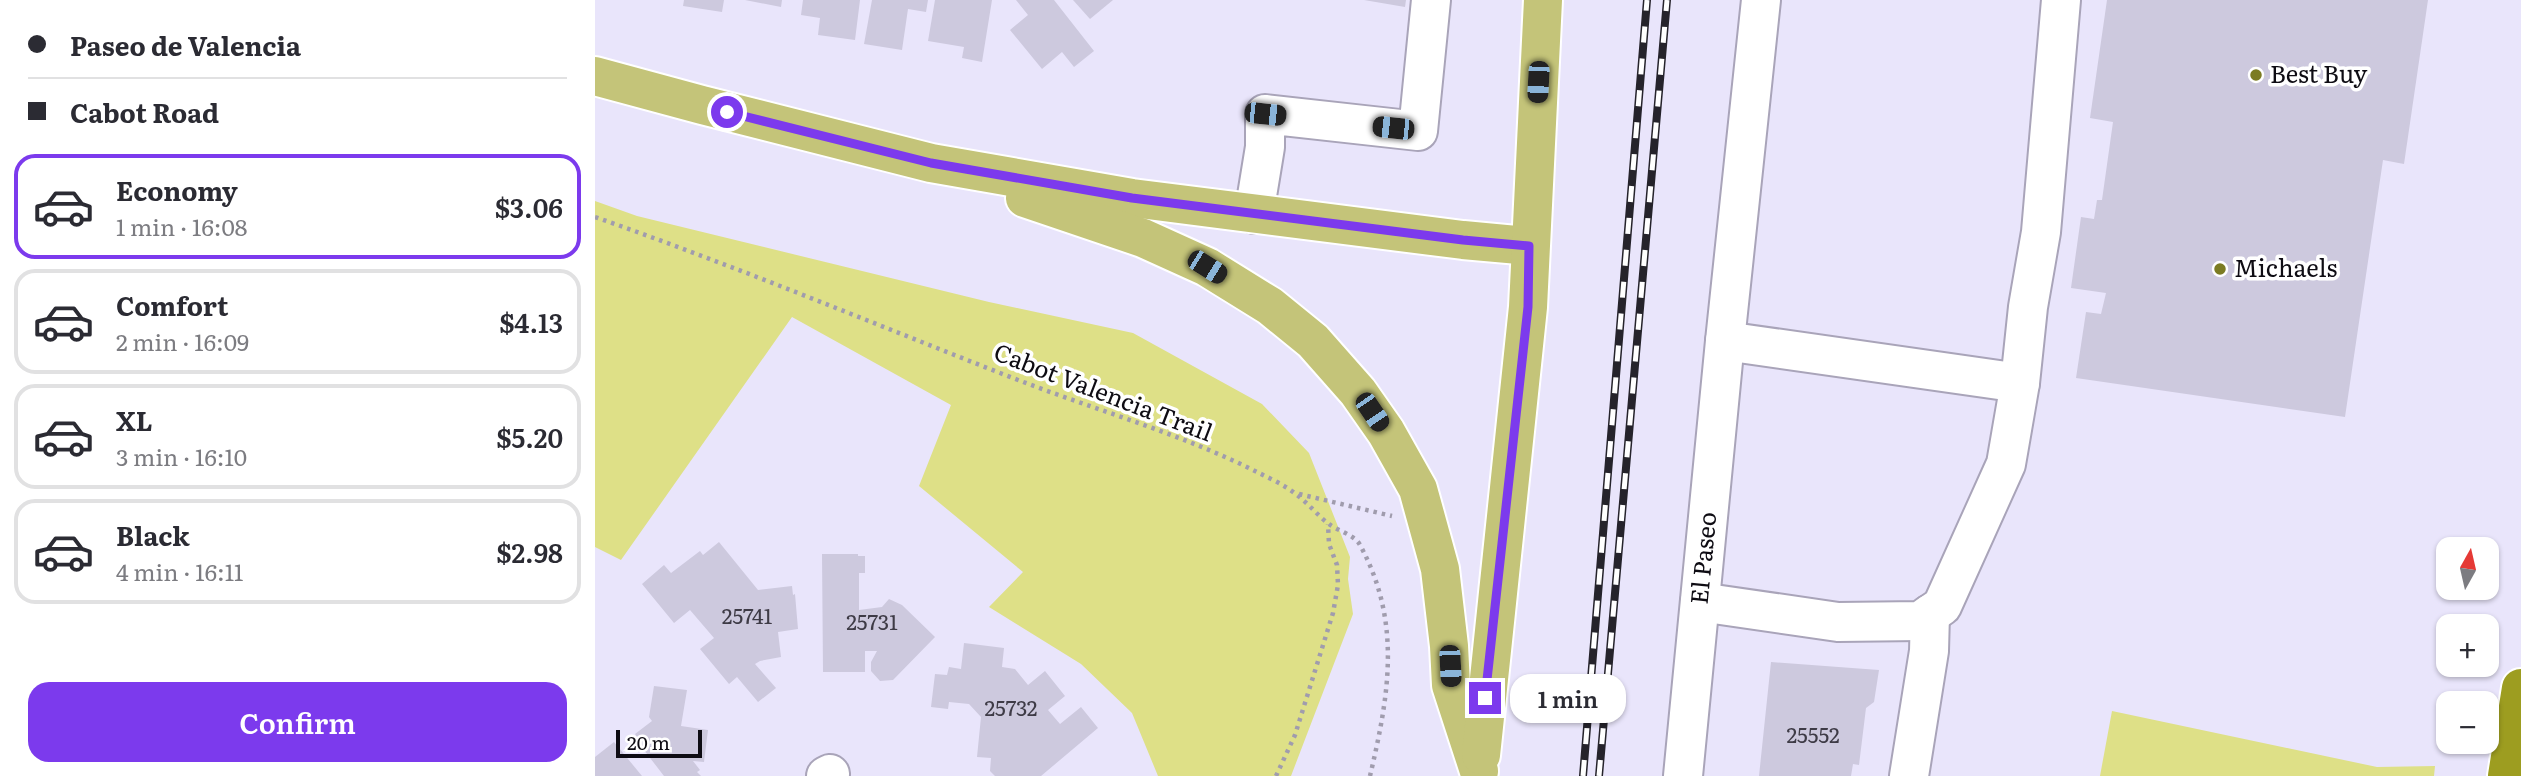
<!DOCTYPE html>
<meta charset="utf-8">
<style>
body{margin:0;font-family:Literata,serif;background:#f2f2f3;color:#2b2b33;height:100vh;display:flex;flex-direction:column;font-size:26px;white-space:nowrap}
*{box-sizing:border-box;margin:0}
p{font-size:23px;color:#7c7c81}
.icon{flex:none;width:38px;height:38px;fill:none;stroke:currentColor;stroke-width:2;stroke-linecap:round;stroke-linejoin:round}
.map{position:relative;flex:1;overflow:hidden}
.drawer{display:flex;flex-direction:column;background:#fff;width:595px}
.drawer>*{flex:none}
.hud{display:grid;align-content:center;height:154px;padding:0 28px;background:#fff}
.needle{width:46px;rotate:8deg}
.controls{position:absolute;left:1841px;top:537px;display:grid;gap:14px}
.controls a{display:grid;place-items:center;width:63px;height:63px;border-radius:14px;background:#fff;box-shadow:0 2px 5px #0004;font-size:35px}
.scale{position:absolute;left:21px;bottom:18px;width:86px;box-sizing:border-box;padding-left:7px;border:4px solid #0e0c13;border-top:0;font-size:19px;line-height:24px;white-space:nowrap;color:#0e0c13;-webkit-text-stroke:5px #fff;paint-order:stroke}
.end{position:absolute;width:32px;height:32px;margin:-16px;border:9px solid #7c3aed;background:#fff;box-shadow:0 0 0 4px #fff}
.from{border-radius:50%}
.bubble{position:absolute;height:49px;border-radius:21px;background:#fff;box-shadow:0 2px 5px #0004;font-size:23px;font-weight:600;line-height:49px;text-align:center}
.car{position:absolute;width:21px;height:42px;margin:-21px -10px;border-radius:9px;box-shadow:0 0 5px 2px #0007;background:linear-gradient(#222 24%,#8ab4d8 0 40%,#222 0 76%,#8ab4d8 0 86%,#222 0)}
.hud b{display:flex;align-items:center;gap:24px;height:66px;font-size:26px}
.hud b+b{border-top:2px solid #e1e1e2}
.hud i{width:18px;height:18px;background:#2b2b33}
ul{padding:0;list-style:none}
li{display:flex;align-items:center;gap:21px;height:105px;margin:0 14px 10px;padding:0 14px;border:4px solid #e1e1e2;border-radius:21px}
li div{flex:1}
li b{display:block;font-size:26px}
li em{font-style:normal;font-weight:600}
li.active{border-color:#7c3aed}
li>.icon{width:63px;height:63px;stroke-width:1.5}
.action{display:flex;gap:14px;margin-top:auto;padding:14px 28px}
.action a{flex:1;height:80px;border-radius:21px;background:#7c3aed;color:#fff;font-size:28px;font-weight:600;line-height:80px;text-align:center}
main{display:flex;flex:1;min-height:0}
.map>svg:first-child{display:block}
.green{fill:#dee087}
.building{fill:#cdc9de}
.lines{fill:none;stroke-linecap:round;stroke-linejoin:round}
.minor-casing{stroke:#a9a4b9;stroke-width:42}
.major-casing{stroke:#fff;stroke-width:42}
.highway-casing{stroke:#fff;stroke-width:42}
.path{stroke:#a09cad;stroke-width:4.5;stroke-dasharray:3.5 5;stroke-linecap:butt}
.minor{stroke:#fff;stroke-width:38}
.major{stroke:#c4c479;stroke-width:38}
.highway{stroke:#9d9d20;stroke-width:38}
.rail-casing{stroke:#25232b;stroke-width:8}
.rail{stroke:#fff;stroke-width:5;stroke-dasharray:16;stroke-linecap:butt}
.route{stroke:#7c3aed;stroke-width:9}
.poi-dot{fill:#7b7b22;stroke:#fff;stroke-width:2.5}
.labels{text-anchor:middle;stroke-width:7;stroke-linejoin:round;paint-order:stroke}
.number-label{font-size:21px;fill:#3e3b46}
.poi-label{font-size:24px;fill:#0e0c13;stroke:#fff;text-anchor:start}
.street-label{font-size:24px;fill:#0e0c13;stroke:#fff}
</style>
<main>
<section class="drawer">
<div class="hud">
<b><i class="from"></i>Paseo de Valencia</b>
<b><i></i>Cabot Road</b>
</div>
<ul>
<li class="active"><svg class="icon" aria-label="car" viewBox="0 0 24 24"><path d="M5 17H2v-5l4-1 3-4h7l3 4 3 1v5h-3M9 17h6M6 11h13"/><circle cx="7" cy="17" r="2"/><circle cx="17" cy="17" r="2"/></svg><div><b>Economy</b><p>1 min · 16:08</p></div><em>$3.06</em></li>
<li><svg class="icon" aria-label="car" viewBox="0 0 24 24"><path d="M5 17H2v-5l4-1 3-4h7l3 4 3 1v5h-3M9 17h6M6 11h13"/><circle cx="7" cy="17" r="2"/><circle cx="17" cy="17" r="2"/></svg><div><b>Comfort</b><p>2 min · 16:09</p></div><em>$4.13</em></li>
<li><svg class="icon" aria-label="car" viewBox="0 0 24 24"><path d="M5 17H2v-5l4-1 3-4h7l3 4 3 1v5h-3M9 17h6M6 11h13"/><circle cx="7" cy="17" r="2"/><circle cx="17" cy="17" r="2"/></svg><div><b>XL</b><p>3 min · 16:10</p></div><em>$5.20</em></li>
<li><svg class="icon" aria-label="car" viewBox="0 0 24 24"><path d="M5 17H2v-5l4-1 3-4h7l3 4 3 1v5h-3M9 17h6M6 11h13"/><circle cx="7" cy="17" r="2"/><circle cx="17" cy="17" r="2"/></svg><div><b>Black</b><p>4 min · 16:11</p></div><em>$2.98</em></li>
</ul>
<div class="action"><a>Confirm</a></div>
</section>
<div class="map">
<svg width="1926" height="776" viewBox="0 0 1926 776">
<rect width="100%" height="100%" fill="#e9e5fb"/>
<g class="green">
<polygon points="0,201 42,216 394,302 538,333 667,404 714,453 755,557 753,579 758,614 696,776 563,776 537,713 486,664 394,607 428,572 324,486 356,405 197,317 26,560 0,547"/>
<polygon points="1517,711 1782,767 1840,766 1839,776 1505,776"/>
</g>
<g class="building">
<polygon points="89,0 129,0 127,12 88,6"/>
<polygon points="150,0 187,0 186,7"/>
<polygon points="208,0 265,0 260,40 223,35 225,18 206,15"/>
<polygon points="277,0 333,0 331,12 313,9 307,50 269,44"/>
<polygon points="340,0 397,0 387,62 367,58 369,47 333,41"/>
<polygon points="421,0 459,0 499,51 479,67 467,52 447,69 415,30 433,15"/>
<polygon points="478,0 518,0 495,19"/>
<polygon points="769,0 811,0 810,7"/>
<polygon points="1512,0 1833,0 1809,164 1788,160 1750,417 1481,378 1491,312 1506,314 1511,293 1476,288 1486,217 1499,219 1502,200 1507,200 1518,122 1495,118"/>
<polygon points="124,542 163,590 197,586 198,595 200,594 203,629 183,632 186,657 165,661 160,664 181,688 163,702 142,677 134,684 105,649 119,638 95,610 79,623 47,584 69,565 76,573 105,551 108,555"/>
<polygon points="227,554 263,554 263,556 270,556 270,573 264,573 264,610 287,607 294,599 307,605 340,637 298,680 285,681 276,671 276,662 282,651 270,651 270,672 228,672"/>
<polygon points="369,643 409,648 407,667 420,669 433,685 450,671 470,696 453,710 465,724 486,707 503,728 446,776 400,776 395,771 396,758 382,757 386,717 374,704 354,702 353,709 336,707 340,674 352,675 354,667 366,669"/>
<polygon points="1176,662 1284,670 1279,702 1271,708 1264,765 1258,764 1256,776 1164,776"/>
<polygon points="59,686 92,690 86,726 113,730 109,762 98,761 105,770 102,772 106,776 69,776 42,741 44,740 40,734 57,721 54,717"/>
<polygon points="19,742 47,776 0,776 0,757"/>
</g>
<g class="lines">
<defs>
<g id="minor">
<polyline points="659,214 670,147 670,114 823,131 836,0"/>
<polyline points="1425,383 1433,307 1446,232 1466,0"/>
<polyline points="1105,602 1243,622 1325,621 1347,606 1411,464 1425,383 1130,341"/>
<polyline points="231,776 235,774"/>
<path id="s1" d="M1088 776 1130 341 1166 0"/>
<polyline points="1314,776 1334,651 1335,614"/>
</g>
<g id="major">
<polyline points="0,76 107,105 336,163 537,198 868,240 934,246"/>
<polyline points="430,198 548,238 612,267 675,306 718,341 763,392 791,432 823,489 845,569 854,646 856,685 884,771"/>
<polyline points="886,755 933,307 948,0"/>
</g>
<polyline id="highway" points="1912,776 1926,688"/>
</defs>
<use href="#minor" class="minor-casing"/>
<use href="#major" class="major-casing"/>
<use href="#highway" class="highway-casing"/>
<g class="path">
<path d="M0 217C143 267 282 325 423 380 501 410 586 434 660 471 674 478 690 485 702 495 714 504 723 516 734 524 743 531 760 535 765 545 807 622 794 695 775 776"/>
<polyline points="704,494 797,516"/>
<polyline points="681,776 700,735 738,613 743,585 742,565 734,544 733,524"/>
</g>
<use href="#minor" class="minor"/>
<use href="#major" class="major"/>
<use href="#highway" class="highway"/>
<defs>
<g id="rail">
<polyline points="988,776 1052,0"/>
<polyline points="1004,776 1072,0"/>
</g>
</defs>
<use href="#rail" class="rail-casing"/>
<use href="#rail" class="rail"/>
</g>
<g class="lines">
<polyline class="route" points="132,112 336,163 537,198 868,240 934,246 933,307 890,698"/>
</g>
<g class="poi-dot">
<circle cx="1661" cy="75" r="7"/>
<circle cx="1625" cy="269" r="7"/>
</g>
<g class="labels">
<g class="number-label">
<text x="152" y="624">25741</text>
<text x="277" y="630">25731</text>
<text x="416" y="716">25732</text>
<text x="1218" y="743">25552</text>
</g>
<g class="poi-label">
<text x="1675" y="83">Best Buy</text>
<text x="1639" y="277">Michaels</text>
</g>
<g class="street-label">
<text transform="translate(508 393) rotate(21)" y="8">Cabot Valencia Trail</text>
<text dy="8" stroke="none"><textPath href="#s1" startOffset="219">El Paseo</textPath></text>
</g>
</g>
</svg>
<div class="controls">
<a><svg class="needle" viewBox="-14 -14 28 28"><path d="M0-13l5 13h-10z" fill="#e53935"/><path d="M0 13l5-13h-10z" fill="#7c7c81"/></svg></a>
<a>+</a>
<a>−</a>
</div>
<div class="scale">20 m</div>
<i class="end from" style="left:132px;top:112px"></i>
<i class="end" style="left:890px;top:698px"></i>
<div class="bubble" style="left:915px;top:674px;width:116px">1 min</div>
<i class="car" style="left:943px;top:82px;rotate:183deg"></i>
<i class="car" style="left:670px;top:114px;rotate:96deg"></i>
<i class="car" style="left:798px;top:128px;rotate:276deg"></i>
<i class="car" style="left:612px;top:267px;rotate:122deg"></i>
<i class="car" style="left:777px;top:412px;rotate:146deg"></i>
<i class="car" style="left:855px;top:666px;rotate:177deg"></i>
</div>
</main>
